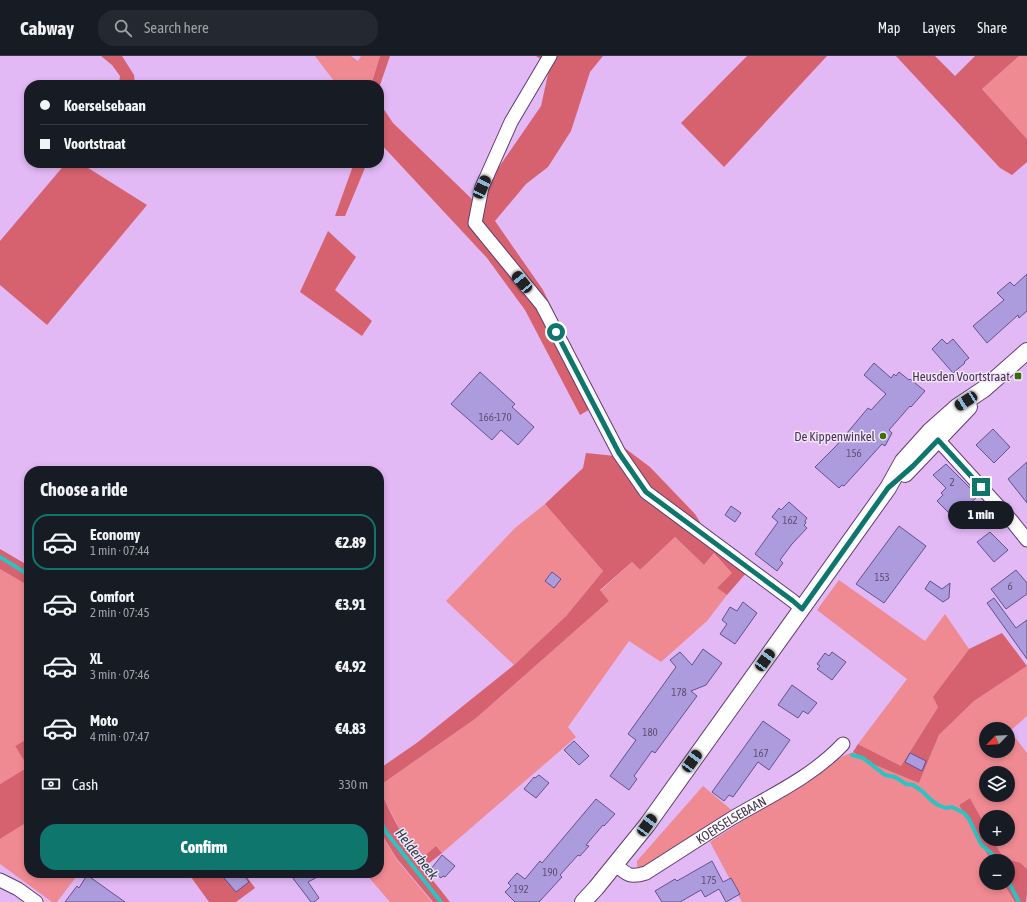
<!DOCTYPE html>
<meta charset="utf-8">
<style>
body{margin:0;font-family:"Asap Condensed",sans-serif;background:#242831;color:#f1f3f6;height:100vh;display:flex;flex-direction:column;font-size:15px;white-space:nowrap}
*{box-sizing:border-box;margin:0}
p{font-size:13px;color:#9ea1a6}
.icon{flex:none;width:22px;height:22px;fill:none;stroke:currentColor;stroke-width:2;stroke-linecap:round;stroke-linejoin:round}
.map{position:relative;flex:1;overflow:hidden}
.panel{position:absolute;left:24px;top:410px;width:360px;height:412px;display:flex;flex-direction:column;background:#171b24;border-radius:16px;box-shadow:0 2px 6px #0003}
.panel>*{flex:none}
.top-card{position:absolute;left:24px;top:24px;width:360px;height:88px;border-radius:16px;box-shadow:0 2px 6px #0003;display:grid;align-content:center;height:88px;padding:0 16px;background:#171b24}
.needle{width:26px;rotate:245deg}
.fabs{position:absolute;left:979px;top:666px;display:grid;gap:8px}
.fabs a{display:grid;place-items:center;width:36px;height:36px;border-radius:50%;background:#171b24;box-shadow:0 2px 6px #0003;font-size:20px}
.end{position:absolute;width:18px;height:18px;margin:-9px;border:5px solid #0f766e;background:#fff;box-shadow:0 0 0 2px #fff}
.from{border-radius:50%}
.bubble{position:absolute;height:28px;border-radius:14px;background:#171b24;box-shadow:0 2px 6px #0003;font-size:13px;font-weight:800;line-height:28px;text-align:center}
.car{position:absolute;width:12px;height:24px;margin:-12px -6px;border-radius:5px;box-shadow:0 0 3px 1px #0007;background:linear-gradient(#222 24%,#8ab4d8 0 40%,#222 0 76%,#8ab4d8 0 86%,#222 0)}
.top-card b{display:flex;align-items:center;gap:14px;height:38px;font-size:15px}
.top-card b+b{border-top:1px solid #363941}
.top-card i{width:10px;height:10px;background:#f1f3f6}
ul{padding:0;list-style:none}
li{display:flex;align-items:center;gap:12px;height:56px;margin:0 8px 6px;padding:0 8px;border:2px solid transparent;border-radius:16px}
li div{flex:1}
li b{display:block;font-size:15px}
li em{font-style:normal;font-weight:800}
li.on{border-color:#0f766e}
li>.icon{width:36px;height:36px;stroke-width:1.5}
h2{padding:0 16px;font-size:18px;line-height:48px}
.pay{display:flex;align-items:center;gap:10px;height:44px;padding:0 16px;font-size:15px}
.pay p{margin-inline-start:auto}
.primary-button{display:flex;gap:8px;margin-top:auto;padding:8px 16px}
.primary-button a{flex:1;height:46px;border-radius:16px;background:#0f766e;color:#fff;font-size:16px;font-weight:800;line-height:46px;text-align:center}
header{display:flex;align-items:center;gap:24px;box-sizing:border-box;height:56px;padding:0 20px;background:#171b24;border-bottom:1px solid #363941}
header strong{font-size:19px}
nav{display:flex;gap:22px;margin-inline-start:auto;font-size:14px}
.search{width:280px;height:36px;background:#242831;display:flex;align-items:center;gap:10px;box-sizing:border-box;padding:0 14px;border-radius:16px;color:#9ea1a6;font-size:15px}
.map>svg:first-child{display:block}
.green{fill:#f08a92;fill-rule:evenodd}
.forest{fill:#d6626f}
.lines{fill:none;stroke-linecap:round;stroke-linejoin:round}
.stream{stroke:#2fc2c3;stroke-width:4}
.building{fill:#ac9cde;stroke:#63528e}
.minor-casing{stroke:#623c71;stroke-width:15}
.tertiary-casing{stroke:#623c71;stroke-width:18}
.minor{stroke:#fff;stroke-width:13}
.tertiary{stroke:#fff;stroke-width:16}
.route{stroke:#0f766e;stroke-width:5}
.poi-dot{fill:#377100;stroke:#f5e4fd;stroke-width:1.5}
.labels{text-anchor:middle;stroke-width:3;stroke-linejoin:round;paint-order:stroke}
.number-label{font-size:11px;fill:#604f72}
.poi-label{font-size:13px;fill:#46354e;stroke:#f5e4fd;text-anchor:end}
.street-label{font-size:13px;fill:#46354e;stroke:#f5e4fd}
.water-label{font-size:14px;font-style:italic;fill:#254242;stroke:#f5e4fd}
</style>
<header>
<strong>Cabway</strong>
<div class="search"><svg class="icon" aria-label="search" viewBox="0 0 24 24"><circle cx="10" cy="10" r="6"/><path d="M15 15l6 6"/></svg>Search here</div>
<nav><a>Map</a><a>Layers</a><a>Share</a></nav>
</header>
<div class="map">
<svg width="1027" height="846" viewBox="0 0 1027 846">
<rect width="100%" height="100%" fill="#e2b8f5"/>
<g class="green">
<polygon points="315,0 351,0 358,5 361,0 380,0 371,29 337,29"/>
<polygon points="1019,0 1027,0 1027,83 982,33"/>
<polygon points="545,448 603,515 566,560 514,609 446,545 515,472"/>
<polygon points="675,481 704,509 714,497 733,517 717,532 727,539 707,565 661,606 629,585 568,671 576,681 442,797 436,790 423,802 411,791 399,772 379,733 379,730 475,663 609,545 600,535 632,506 640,514"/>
<polygon points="0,513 29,530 29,682 15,690 28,711 0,728"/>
<polygon points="839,524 925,585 945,558 969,593 953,614 938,651 901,710 858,688 907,623 817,554"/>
<path d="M1027 610V660L1010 675 1027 697V813C1017 802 1019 808 1008 803 1000 800 997 790 993 783H1008V761H986V771L970 742 959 749 991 805H986V827H1003L1015 846H742L710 786 843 700 853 696 919 727 939 679 974 645ZM986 673H1008V695H986ZM986 717H1008V739H986Z"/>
<polygon points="703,730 735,757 646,812 639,813 637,810 637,805"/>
<polygon points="29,765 29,817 79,817 57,846 52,846 0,808 0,783"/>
<polygon points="379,774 397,804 432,846 390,846 365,817 379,817"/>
</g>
<g class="forest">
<polygon points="101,0 122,0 134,19 135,29 119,29 120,20 112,9"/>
<polygon points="380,0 390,0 379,32 379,29 371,29"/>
<polygon points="536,0 603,0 590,16 571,75 548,111 526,128 495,165 543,234 599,348 580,359 525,254 487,202 379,86 379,46 393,67 475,146 541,50 550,9"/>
<polygon points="747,0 827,0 724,111 681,67"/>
<polygon points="896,0 935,0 955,20 975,0 1019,0 982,33 1027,83 1027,106 1012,119 1000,112"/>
<polygon points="66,107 87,107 85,110 147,149 47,269 0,229 0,185"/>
<polygon points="354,107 367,107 345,160 335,160"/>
<polygon points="328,175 356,201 335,234 372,265 362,280 300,236"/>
<polygon points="618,387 650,411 695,458 706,476 747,516 727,539 717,532 732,517 714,497 704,509 675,481 640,514 632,506 600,534 609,545 475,663 379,730 379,713 418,686 514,609 566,560 603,515 545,448 583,412 586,397 625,401"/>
<polygon points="0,493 29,510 29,530 0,513"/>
<polygon points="1002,577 1027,610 974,645 939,679 919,727 873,708 853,696 858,688 901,710 938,651 933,641 969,593"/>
<polygon points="29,682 29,765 0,783 0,728 28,711 15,690"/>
<path d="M379 733C392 758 401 783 422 802L436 790 442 797 423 812 450 846H433L397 803 379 774Z"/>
<path d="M970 742 986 771V783H993C997 790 1000 800 1008 803 1019 808 1017 802 1027 813V837L1026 846H1015L1003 827H1008V805H991L959 749Z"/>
<polygon points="188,817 244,817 255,832 236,846 209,846"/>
</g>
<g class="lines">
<g class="stream">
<polyline points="0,501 29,519"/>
<polyline points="852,699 863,702 885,719 895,721 906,728 913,729 922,735 931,744 938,749 946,752 952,751 964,757 969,763 981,788 994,800 998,805"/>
<polyline points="379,762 386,776 441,846"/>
<polyline points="1008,825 1019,846"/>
</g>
</g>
<g class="building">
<polygon points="1027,218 1027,255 1019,262 1018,259 987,287 973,270 1004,244 997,237 1010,226 1014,230"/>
<polygon points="942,283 947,288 953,283 969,302 964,306 965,307 953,317 932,293"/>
<polygon points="874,307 891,322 894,318 896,320 899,316 909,324 910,323 925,335 911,351 910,350 889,374 892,377 885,390 882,388 844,430 842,429 839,432 815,411 836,390 868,352 871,354 886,338 864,319"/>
<polygon points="480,316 515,348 512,351 534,371 518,389 501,374 492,384 451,348"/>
<polygon points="993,373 1010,391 994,407 976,389"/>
<polygon points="1027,406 1027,447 1008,423"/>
<polygon points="946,408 978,440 965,452 963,450 959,454 955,450 949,457 937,445 943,439 941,437 946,432 933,419"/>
<polygon points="789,446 807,462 805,465 806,467 804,469 807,472 792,488 780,504 783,507 777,515 755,498 778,466 772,461 779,452 781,454"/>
<polygon points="731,450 741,457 735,466 725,459"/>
<polygon points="899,470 926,490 884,547 856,528"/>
<polygon points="990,476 1008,494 994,506 977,486"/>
<polygon points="1016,514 1027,527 1027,538 1006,553 991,533"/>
<polygon points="552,516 561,523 554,532 545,525"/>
<polygon points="930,525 942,533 950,527 949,542 943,546 925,533"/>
<polygon points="994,542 1016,572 1027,564 1027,603 987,547"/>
<polygon points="743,546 757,557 735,588 720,578 727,568 722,564 730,551 737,555"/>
<polygon points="703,593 722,607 706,629 691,635 697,640 655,697 652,695 634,720 637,723 629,734 610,720 636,684 628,678 676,611 670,604 680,596 692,609"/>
<polygon points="832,596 846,606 832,624 817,613 820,610 817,608 825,597 829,600"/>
<polygon points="792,629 817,647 808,658 803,655 798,662 778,649"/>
<polygon points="763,665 790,684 769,714 758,706 733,741 729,739 724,745 712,736"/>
<polygon points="574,685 589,700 579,709 564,694"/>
<polygon points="910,697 926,705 922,715 905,706"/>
<polygon points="539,719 549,727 536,742 524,733 534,721 535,722"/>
<polygon points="596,743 615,758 604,770 603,769 586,789 589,790 580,800 578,799 560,819 562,821 539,846 515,846 505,836 511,830 508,827 517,817 525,823 540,805 542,807"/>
<polygon points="442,799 455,810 445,821 443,820 441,822 430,814"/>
<polygon points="712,805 723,826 731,822 740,838 726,846 719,833 705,841 701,834 680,846 662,846 655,835 675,823 677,825"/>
<polygon points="229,817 242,817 249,826 236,836 224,822"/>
<polygon points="289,817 325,817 308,826 319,842 314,846 311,846"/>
<polygon points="87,819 125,846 65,846 77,830 79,832"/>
</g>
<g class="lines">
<defs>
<g id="minor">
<polyline points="550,0 511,66 482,131 475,167 542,249 619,397 646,436 793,545 802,553"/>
<polyline points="931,376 1011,464 1027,484"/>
<path id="s1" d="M615 808C627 819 630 822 646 817 676 798 705 779 734 761 772 739 813 720 843 688"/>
<polyline points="0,824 18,833 36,846"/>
</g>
<g id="tertiary">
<polyline points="905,418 969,351"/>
<polyline points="583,846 596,832 647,769 888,432 903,405 930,375 957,351 984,333 1027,295"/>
</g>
</defs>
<use href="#minor" class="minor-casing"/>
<use href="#tertiary" class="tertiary-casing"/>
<use href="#minor" class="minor"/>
<use href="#tertiary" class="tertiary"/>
</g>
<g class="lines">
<polyline class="route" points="556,276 619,397 646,436 793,545 802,553 888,432 913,410 938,384 981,431"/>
</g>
<g class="poi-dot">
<rect x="1014" y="316" width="8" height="8" rx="2"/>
<circle cx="883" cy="380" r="4"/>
</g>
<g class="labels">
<g class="number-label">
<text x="495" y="365">166-170</text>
<text x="854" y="401">156</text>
<text x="952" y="430">2</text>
<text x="790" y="468">162</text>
<text x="882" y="525">153</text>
<text x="1010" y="534">6</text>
<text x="679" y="640">178</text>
<text x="650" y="680">180</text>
<text x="761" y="701">167</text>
<text x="550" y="820">190</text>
<text x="709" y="828">175</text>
<text x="521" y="837">192</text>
</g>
<g class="poi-label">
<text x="1010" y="325">Heusden Voortstraat</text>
<text x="875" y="385">De Kippenwinkel</text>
</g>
<g class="street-label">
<text dy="5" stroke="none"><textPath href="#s1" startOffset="135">KOERSELSEBAAN</textPath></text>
</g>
<g class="water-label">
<text transform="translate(417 798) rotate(52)" y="5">Helderbeek</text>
</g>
</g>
</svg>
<div class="fabs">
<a><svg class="needle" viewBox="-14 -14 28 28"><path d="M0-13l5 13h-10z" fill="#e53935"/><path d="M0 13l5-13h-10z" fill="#9ea1a6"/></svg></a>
<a><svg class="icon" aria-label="layers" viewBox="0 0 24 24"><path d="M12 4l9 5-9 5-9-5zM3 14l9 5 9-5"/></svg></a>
<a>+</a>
<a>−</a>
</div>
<i class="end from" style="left:556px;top:276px"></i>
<i class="end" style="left:981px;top:431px"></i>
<div class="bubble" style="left:948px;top:445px;width:66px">1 min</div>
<i class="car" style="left:482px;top:131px;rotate:25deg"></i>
<i class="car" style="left:522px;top:226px;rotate:321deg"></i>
<i class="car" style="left:966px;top:345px;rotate:237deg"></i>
<i class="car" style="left:765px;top:604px;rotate:36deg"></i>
<i class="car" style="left:692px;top:705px;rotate:36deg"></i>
<i class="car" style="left:647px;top:769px;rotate:36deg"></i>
<div class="top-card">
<b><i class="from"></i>Koerselsebaan</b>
<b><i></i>Voortstraat</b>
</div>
<section class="panel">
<h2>Choose a ride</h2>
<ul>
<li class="on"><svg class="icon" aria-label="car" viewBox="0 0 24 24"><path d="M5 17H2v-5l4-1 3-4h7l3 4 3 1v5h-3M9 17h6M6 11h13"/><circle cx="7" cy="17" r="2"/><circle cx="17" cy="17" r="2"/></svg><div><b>Economy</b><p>1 min · 07:44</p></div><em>€2.89</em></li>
<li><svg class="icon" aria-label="car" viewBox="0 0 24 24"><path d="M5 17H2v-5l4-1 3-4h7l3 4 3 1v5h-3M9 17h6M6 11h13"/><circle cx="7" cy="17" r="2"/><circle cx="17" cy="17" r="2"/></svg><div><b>Comfort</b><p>2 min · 07:45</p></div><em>€3.91</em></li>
<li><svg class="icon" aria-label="car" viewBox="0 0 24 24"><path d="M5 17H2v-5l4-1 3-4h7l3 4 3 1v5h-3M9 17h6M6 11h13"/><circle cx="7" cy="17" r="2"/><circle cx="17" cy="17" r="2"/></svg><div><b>XL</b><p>3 min · 07:46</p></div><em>€4.92</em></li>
<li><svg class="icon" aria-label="car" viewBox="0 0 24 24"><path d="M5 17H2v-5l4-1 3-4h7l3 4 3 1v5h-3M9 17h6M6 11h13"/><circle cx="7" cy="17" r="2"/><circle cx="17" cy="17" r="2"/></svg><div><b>Moto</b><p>4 min · 07:47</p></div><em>€4.83</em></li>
</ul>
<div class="pay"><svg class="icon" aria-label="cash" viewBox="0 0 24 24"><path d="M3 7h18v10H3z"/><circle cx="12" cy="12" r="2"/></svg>Cash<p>330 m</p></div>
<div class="primary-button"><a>Confirm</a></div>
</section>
</div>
